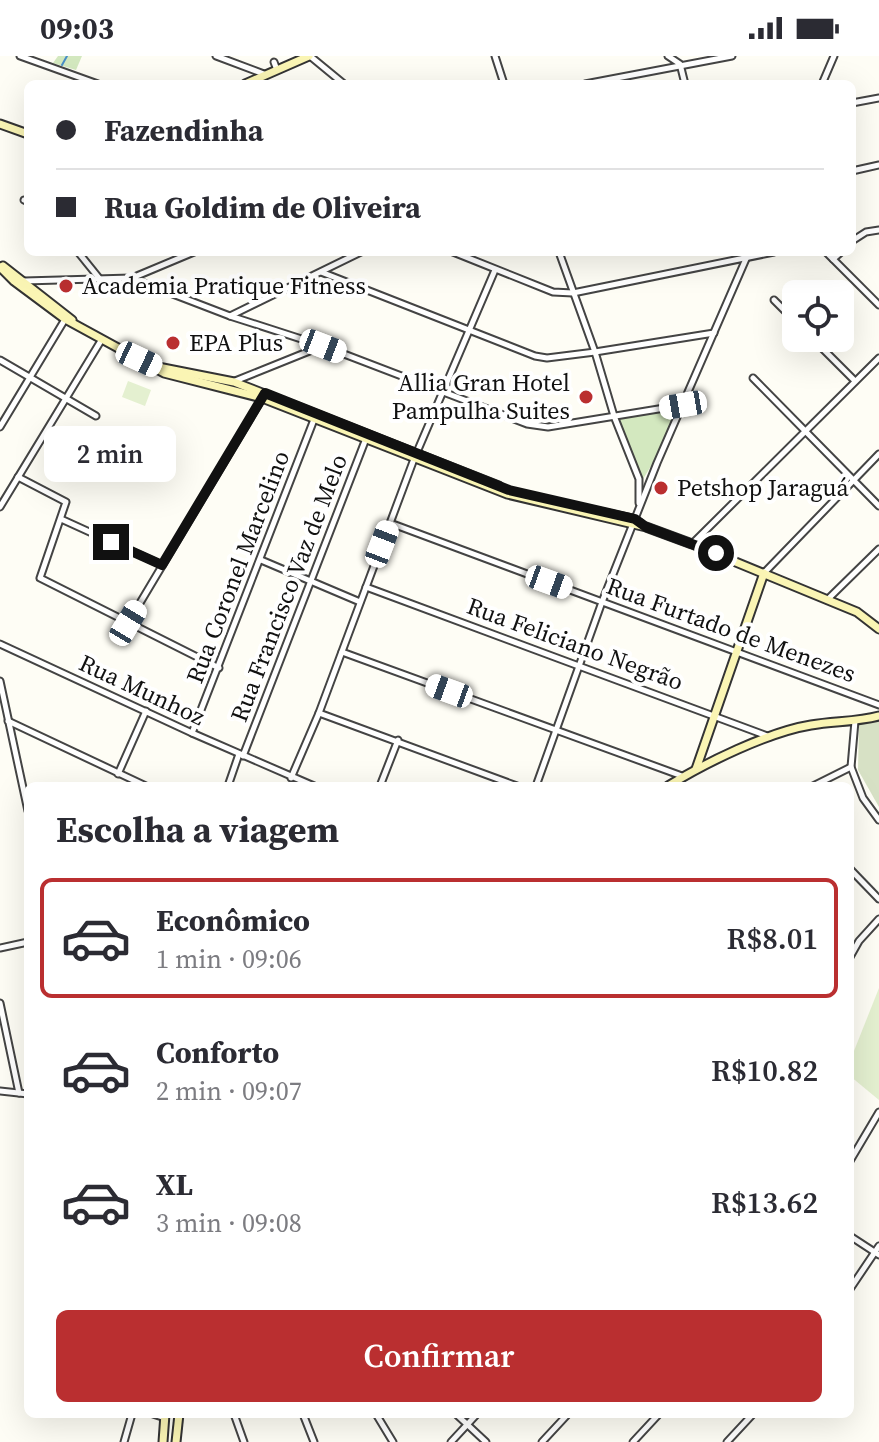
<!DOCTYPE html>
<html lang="pt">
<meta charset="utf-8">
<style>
body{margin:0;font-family:"Source Serif 4",serif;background:#f2f2f3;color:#2b2b33;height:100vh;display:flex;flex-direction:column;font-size:30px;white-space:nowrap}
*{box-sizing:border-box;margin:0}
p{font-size:26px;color:#7c7c81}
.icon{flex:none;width:44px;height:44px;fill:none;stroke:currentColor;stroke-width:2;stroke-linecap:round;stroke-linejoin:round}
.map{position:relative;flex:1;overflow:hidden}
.details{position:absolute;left:24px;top:726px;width:830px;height:636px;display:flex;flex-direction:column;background:#fff;border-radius:12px;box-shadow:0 8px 32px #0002}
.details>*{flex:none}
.guide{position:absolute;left:24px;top:24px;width:832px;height:176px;border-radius:12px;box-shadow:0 8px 32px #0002;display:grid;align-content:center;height:176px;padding:0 32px;background:#fff}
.fabs{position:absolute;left:782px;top:224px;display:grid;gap:16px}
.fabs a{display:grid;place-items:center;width:72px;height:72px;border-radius:12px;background:#fff;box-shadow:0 8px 32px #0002;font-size:40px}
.end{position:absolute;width:36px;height:36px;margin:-18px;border:10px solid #111;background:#fff;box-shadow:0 0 0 4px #fff}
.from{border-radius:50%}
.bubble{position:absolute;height:56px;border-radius:12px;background:#fff;box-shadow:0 8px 32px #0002;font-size:26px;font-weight:600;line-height:56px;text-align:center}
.car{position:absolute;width:24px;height:48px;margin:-24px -12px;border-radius:10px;box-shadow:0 0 6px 2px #0007;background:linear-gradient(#fff 24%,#345 0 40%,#fff 0 76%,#345 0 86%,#fff 0)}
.guide b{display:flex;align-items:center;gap:28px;height:76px;font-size:30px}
.guide b+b{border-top:2px solid #e1e1e2}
.guide i{width:20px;height:20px;background:#2b2b33}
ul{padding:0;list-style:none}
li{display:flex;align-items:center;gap:24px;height:120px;margin:0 16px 12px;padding:0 16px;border:4px solid transparent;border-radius:12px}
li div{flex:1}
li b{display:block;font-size:30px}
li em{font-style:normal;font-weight:600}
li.current{border-color:#ba2f30}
li>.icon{width:72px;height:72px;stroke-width:1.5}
h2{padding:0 32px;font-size:36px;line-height:96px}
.action{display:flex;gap:16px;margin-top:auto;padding:16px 32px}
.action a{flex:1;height:92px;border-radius:12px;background:#ba2f30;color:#fff;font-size:32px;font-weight:600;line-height:92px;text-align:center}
.status{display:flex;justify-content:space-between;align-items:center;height:56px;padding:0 40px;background:#fff;direction:ltr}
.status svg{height:22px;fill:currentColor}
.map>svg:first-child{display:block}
.green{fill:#d3e8bf}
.cemetery{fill:#d7e1c5}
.pitch{fill:#e4f0d0}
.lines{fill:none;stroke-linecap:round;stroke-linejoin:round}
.stream{stroke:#478ec6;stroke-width:2}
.street-casing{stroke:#444;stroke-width:9}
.secondary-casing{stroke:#333;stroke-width:11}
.street{stroke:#fff;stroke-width:5}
.secondary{stroke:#faf5b4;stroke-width:7}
.route{stroke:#111;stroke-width:10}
.poi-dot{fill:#ba2f30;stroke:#fff;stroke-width:3}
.labels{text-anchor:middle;stroke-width:8;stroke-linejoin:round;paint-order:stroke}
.poi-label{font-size:24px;fill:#111;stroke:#fff;text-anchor:start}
.street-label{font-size:24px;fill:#111;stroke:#fff}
</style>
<div class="status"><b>09:03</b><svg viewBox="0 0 49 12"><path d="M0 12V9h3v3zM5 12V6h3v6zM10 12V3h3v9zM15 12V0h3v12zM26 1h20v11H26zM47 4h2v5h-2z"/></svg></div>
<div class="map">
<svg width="879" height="1386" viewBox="0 0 879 1386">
<rect width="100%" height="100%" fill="#fefdf5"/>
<g class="green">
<polygon points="58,0 82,0 76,14 53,7"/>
<polygon points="677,355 656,402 643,423 618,362"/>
</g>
<polygon class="cemetery" points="879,665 879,751 858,714 859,667"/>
<g class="pitch">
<polygon points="128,325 151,334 145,350 122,341"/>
<polygon points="879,932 879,1044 850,1020 850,1005"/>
</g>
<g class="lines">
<polyline class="stream" points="62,9 67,0"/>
<defs>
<g id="street">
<polyline points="20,0 98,28"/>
<polyline points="216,0 264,18"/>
<polyline points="310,0 344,28"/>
<polyline points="495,0 504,28"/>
<polyline points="668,0 680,8 685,28"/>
<polyline points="274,6 277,14"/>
<polyline points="585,28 732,0"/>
<polyline points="822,28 834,0"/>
<polyline points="852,47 879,42"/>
<polyline points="852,115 879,109"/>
<polyline points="24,144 28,146"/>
<polyline points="852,185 866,176 879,174"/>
<polyline points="78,196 99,222"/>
<polyline points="453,196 553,236 573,237 774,196"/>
<polyline points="559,196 595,296 614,360 639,423 639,447"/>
<polyline points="826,196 879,249"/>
<polyline points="833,203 841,196"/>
<polyline points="321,216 535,300 547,302 595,296 714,277"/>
<polyline points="132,222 194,196"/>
<polyline points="24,225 131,222 230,260 323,290 527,368 548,371 683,349"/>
<polyline points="774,244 796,266"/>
<polyline points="230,260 361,196"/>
<polyline points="812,282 855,325"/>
<polyline points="0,304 96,360"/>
<polyline points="753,322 879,450"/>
<polyline points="235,325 322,290"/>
<polyline points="0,371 67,260"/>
<polyline points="18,421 66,446 40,522 219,612"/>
<polyline points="0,451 102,283"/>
<polyline points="61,463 162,509"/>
<polyline points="390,467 879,649"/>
<polyline points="692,488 879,302"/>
<polyline points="261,504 360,546"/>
<polyline points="764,517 879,398"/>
<polyline points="366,531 770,681"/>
<polyline points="827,544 879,493"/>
<polyline points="128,567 263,341"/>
<polyline points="0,588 192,677 314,730"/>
<polyline points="342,596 682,720"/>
<polyline points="0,625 28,755"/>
<polyline points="319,657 517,730"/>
<polyline points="8,665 146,730"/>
<polyline points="855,665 851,711 863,742 879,764"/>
<polyline points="192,677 315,361"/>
<polyline points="243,700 367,380"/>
<polyline points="118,718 146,655"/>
<polyline points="291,722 319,657 414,403 495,214"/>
<polyline points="228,730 239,698"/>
<polyline points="380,730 398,684"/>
<polyline points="536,730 602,546 657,407 749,196"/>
<polyline points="813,730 851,711"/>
<polyline points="850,813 879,843"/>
<polyline points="0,892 28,886"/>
<polyline points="850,901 859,885 879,863"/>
<polyline points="0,947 19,1037"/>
<polyline points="0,1035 28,1038"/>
<polyline points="850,1105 879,1056"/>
<polyline points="850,1180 879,1199"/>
<polyline points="850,1233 879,1190"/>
<polyline points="153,1358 165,1362"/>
<polyline points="234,1358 244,1386"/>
<polyline points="303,1358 314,1386"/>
<polyline points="376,1358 393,1386"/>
<polyline points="456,1358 486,1386"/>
<polyline points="124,1386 132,1358"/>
<polyline points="451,1386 477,1358"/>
<polyline points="542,1386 568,1358"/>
<polyline points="633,1386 659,1358"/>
<polyline points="727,1386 753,1358"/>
</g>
<g id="secondary">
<polyline points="245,28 309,0"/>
<polyline points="0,68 28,78"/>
<polyline points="3,210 72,264"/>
<polyline points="0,211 14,225 65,263 164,317 262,342 507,438 646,471 692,488 857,556 879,573"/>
<polyline points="158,311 234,326 499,430"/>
<polyline points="580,452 632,463 641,468"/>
<polyline points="696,713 764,517"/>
<path d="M668 730C705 707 768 676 811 669 834 665 857 666 879 660"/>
<polyline points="163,1386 165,1358"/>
<polyline points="176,1386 179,1358"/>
</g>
</defs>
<use href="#street" class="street-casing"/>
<use href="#secondary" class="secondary-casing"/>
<use href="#street" class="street"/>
<use href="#secondary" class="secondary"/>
</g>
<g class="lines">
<polyline class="route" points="111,486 162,509 265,337 509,434 635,463 646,471 716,497"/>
</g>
<g class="poi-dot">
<circle cx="66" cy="230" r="8"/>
<circle cx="173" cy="287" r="8"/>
<circle cx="586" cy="341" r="8"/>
<circle cx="661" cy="432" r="8"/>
</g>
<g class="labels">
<g class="poi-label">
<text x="82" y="238">Academia Pratique Fitness</text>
<text x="189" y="295">EPA Plus</text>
<text x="570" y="335" text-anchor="end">Allia Gran Hotel<tspan x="570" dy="28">Pampulha Suites</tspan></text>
<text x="677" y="440">Petshop Jaraguá</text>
</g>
<g class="street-label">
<text transform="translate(238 511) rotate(-69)" y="8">Rua Coronel Marcelino</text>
<text transform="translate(289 532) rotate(-69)" y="8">Rua Francisco Vaz de Melo</text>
<text transform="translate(731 574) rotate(20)" y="8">Rua Furtado de Menezes</text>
<text transform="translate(575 588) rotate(20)" y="8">Rua Feliciano Negrão</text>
<text transform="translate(142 634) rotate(25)" y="8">Rua Munhoz</text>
</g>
</g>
</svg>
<div class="fabs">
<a><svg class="icon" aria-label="locate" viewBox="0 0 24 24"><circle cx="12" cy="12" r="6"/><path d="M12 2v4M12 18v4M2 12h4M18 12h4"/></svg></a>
</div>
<i class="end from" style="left:716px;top:497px"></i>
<i class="end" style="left:111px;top:486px"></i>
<div class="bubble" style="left:44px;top:370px;width:132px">2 min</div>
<i class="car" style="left:323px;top:290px;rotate:111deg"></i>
<i class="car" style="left:139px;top:303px;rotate:115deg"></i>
<i class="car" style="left:683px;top:349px;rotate:260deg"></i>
<i class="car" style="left:382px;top:488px;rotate:21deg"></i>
<i class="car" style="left:549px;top:526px;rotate:110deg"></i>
<i class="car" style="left:128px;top:567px;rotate:31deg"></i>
<i class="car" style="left:449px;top:635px;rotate:290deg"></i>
<div class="guide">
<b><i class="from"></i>Fazendinha</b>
<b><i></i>Rua Goldim de Oliveira</b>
</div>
<section class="details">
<h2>Escolha a viagem</h2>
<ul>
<li class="current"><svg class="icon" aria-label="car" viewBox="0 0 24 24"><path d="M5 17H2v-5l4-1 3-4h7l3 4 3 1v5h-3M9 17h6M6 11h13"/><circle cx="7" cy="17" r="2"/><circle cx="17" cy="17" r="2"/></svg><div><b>Econômico</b><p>1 min · 09:06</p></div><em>R$8.01</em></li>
<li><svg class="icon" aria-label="car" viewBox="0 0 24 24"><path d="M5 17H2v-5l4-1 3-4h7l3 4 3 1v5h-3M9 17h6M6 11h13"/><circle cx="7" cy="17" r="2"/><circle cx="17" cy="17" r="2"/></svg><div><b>Conforto</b><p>2 min · 09:07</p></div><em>R$10.82</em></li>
<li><svg class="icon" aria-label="car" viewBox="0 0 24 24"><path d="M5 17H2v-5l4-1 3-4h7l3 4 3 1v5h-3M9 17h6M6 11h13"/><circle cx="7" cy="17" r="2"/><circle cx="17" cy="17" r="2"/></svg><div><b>XL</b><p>3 min · 09:08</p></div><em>R$13.62</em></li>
</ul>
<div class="action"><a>Confirmar</a></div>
</section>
</div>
